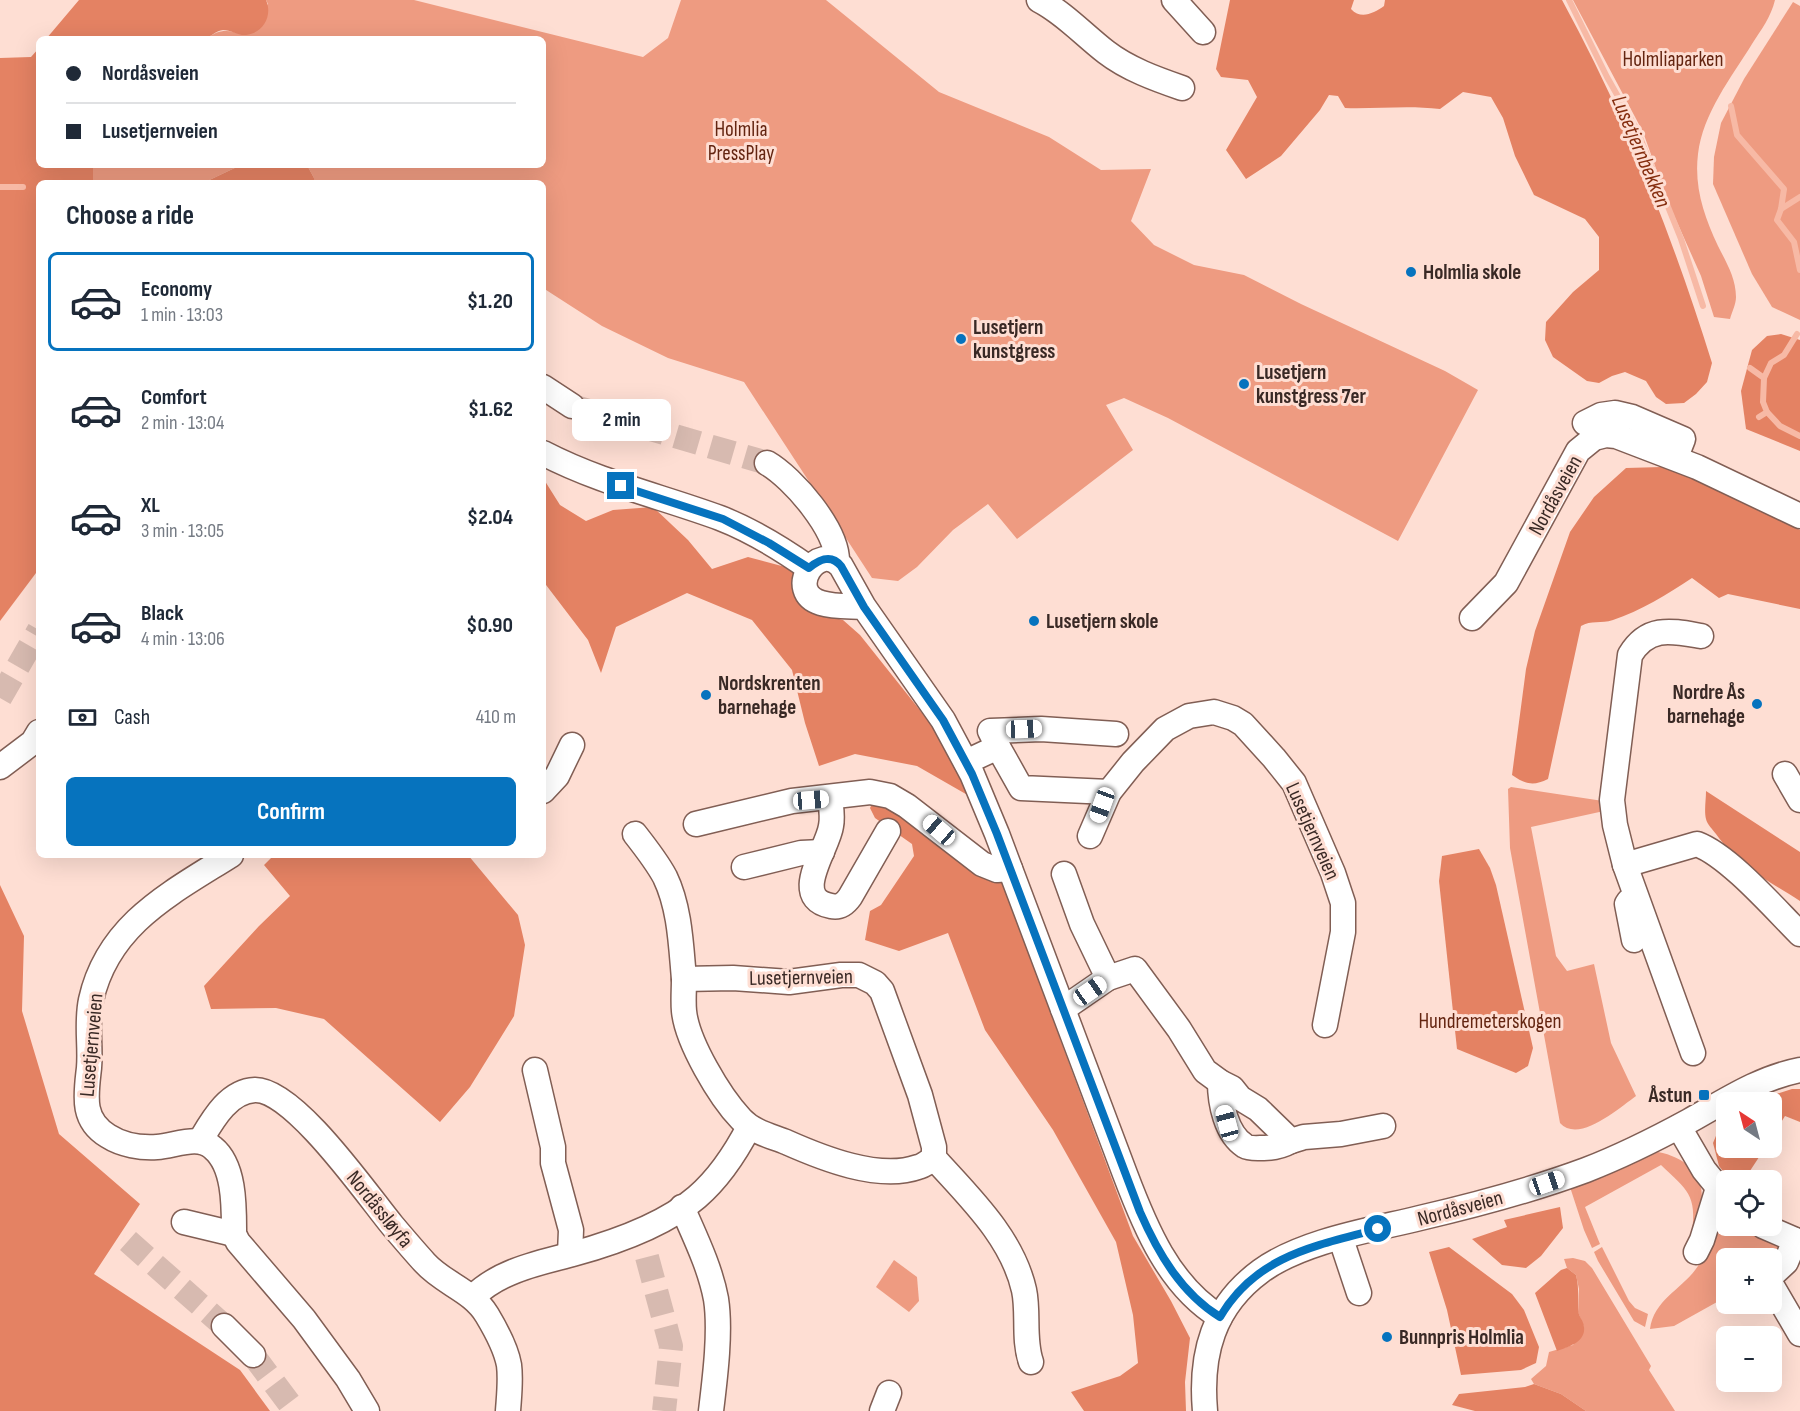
<!DOCTYPE html>
<meta charset="utf-8">
<style>
body{margin:0;font-family:"Sofia Sans Condensed",sans-serif;background:#f6f6f7;color:#1f2937;height:100vh;display:flex;flex-direction:column;font-size:22px;white-space:nowrap}
*{box-sizing:border-box;margin:0}
p{font-size:20px;color:#747a83}
.icon{flex:none;width:33px;height:33px;fill:none;stroke:currentColor;stroke-width:2;stroke-linecap:round;stroke-linejoin:round}
.map{position:relative;flex:1;overflow:hidden}
.panel{position:absolute;left:36px;top:180px;width:510px;height:678px;display:flex;flex-direction:column;background:#fff;border-radius:9px;box-shadow:0 6px 24px #0002}
.panel>*{flex:none}
.top-card{position:absolute;left:36px;top:36px;width:510px;height:132px;border-radius:9px;box-shadow:0 6px 24px #0002;display:grid;align-content:center;height:132px;padding:0 30px;background:#fff}
.needle{width:39px;rotate:324deg}
.controls{position:absolute;left:1716px;top:1092px;display:grid;gap:12px}
.controls a{display:grid;place-items:center;width:66px;height:66px;border-radius:9px;background:#fff;box-shadow:0 6px 24px #0002;font-size:30px}
.end{position:absolute;width:27px;height:27px;margin:-14px;border:8px solid #0673be;background:#fff;box-shadow:0 0 0 3px #fff}
.from{border-radius:50%}
.bubble{position:absolute;height:42px;border-radius:9px;background:#fff;box-shadow:0 6px 24px #0002;font-size:20px;font-weight:700;line-height:42px;text-align:center}
.car{position:absolute;width:18px;height:36px;margin:-18px -9px;border-radius:8px;box-shadow:0 0 4px 2px #0007;background:linear-gradient(#fff 24%,#345 0 40%,#fff 0 76%,#345 0 86%,#fff 0)}
.top-card b{display:flex;align-items:center;gap:21px;height:57px;font-size:22px}
.top-card b+b{border-top:2px solid #e0e1e3}
.top-card i{width:15px;height:15px;background:#1f2937}
ul{padding:0;list-style:none}
li{display:flex;align-items:center;gap:18px;height:99px;margin:0 12px 9px;padding:0 18px;border:3px solid transparent;border-radius:9px}
li div{flex:1}
li b{display:block;font-size:22px}
li em{font-style:normal;font-weight:700}
li.on{border-color:#0673be}
li>.icon{width:54px;height:54px;stroke-width:1.5}
h2{padding:0 30px;font-size:27px;line-height:72px}
.pay{display:flex;align-items:center;gap:15px;height:66px;padding:0 30px;font-size:22px}
.pay p{margin-inline-start:auto}
.button{display:flex;gap:12px;margin-top:auto;padding:12px 30px}
.button a{flex:1;height:69px;border-radius:9px;background:#0673be;color:#fff;font-size:24px;font-weight:700;line-height:69px;text-align:center}
.map>svg:first-child{display:block}
.green{fill:#ee9b81}
.forest{fill:#e48263}
.lines{fill:none;stroke-linecap:round;stroke-linejoin:round}
.stream{stroke:#f7b9a5;stroke-width:6}
.minor-tunnel{stroke:#d7bab0;stroke-width:24;stroke-dasharray:24 12;stroke-linecap:butt}
.minor-casing{stroke:#815e54;stroke-width:27}
.minor{stroke:#fff;stroke-width:24}
.route{stroke:#0673be;stroke-width:8}
.poi-dot{fill:#0673be;stroke:#feded3;stroke-width:2}
.labels{text-anchor:middle;stroke-width:6;stroke-linejoin:round;paint-order:stroke}
.park-label{font-size:21px;fill:#642511;stroke:#feded3}
.poi-label{font-size:21px;font-weight:bold;fill:#392925;stroke:#feded3;text-anchor:start}
.street-label{font-size:21px;fill:#392925;stroke:#feded3}
.water-label{font-size:22px;font-style:italic;fill:#852d0e;stroke:#feded3}
</style>
<div class="map">
<svg width="1800" height="1411" viewBox="0 0 1800 1411">
<rect width="100%" height="100%" fill="#feded3"/>
<g class="green">
<path d="M266 0H414L643 57 668 38 681 0H826L939 92 1049 137 1101 170 1151 169 1131 221 1154 245 1194 265 1244 275 1301 304 1445 371 1478 390 1398 541 1168 418 1124 398 1106 405 1133 450 1017 539 988 504 953 530 917 567 898 581 872 578 744 382 668 358 602 326 543 288V183H314V178L307 165H543V39H206C220 28 229 30 245 35L268 4Z"/>
<path d="M1573 0H1775C1771 17 1761 30 1752 44 1731 78 1703 113 1698 154 1694 187 1704 216 1718 246 1726 262 1736 278 1736 297 1736 304 1732 312 1730 319L1714 317 1701 276 1668 202 1643 132Z"/>
<polygon points="1793,2 1800,6 1800,320 1772,307 1752,274 1713,184 1714,157 1721,123 1744,79"/>
<polygon points="93,165 241,165 203,183 93,183"/>
<path d="M1511 787 1603 801 1604 811 1531 827 1556 956 1567 971 1594 964 1611 1043 1636 1096C1619 1108 1579 1144 1560 1123L1510 848 1508 789Z"/>
<path d="M1658 1152C1684 1157 1703 1172 1702 1200 1702 1210 1696 1223 1692 1233 1697 1194 1687 1190 1661 1165L1585 1207 1600 1244 1592 1248 1584 1230 1570 1187 1619 1170Z"/>
<path d="M1723 1210H1726V1226H1748L1776 1243 1780 1250 1772 1270V1258H1726V1297L1674 1326 1650 1329C1654 1299 1683 1289 1698 1266 1709 1249 1715 1228 1723 1210Z"/>
<polygon points="1602,1247 1629,1301 1635,1308 1648,1314 1645,1327 1634,1321 1598,1261 1594,1252"/>
<polygon points="1573,1258 1585,1261 1592,1268 1651,1366 1649,1370 1675,1411 1586,1411 1561,1394 1534,1384 1531,1379 1546,1366 1549,1352 1573,1345 1584,1327 1578,1312 1579,1289 1576,1275 1567,1268 1564,1259"/>
<polygon points="894,1260 917,1277 919,1301 909,1312 876,1287"/>
</g>
<g class="forest">
<path d="M79 0H266C273 16 263 33 246 35 239 36 231 30 223 30 216 31 212 35 206 39H46Z"/>
<path d="M1230 0H1354L1351 9C1361 20 1374 13 1384 6L1385 0H1562C1625 115 1673 238 1712 363L1707 382 1696 394 1684 403 1666 404 1656 397 1646 381 1625 372 1612 376 1599 383 1587 381 1553 357 1545 340 1546 322 1573 292 1599 270V237L1585 219 1534 195 1515 156 1503 118 1491 97 1463 92 1440 109C1408 105 1377 109 1345 108L1338 96 1329 95 1320 110 1281 156 1246 179 1226 150 1257 97 1248 80 1221 77 1216 69Z"/>
<polygon points="39,48 39,165 93,165 93,183 39,183 39,569 0,621 0,58 31,57"/>
<polygon points="241,165 307,165 314,178 314,183 203,183"/>
<polygon points="1781,334 1800,340 1800,451 1746,429 1741,391 1752,350 1767,336"/>
<path d="M1662 467 1733 494 1800 530V609L1728 594 1719 598 1692 578C1668 594 1640 611 1613 620 1601 624 1591 620 1581 626L1548 779C1534 786 1526 785 1512 775L1526 669 1535 631 1570 532 1594 497 1626 468Z"/>
<polygon points="543,478 560,505 586,521 613,510 653,507 688,540 712,569 748,557 793,569 794,589 823,615 843,620 860,635 919,709 949,749 971,797 917,766 855,754 819,766 805,723 792,670 752,620 687,593 616,627 601,673 588,640 543,581"/>
<path d="M1706 791 1800 852V901C1766 879 1741 868 1716 834 1713 830 1707 824 1706 819 1704 811 1706 800 1706 791Z"/>
<polygon points="873,802 919,822 998,871 1133,1236 1171,1301 1190,1338 1185,1382 1186,1411 1084,1411 1071,1392 1120,1376 1138,1363 1133,1315 1116,1242 1053,1130 985,1030 948,933 899,951 865,940 870,911 881,905 914,856 912,844 875,818 870,808"/>
<polygon points="1479,849 1490,868 1496,885 1533,1048 1528,1066 1516,1073 1457,1049 1439,881 1442,856"/>
<polygon points="274,855 468,855 518,915 525,945 514,1016 470,1087 440,1122 324,1019 276,1008 211,1009 204,986 259,926 290,896 264,865"/>
<polygon points="0,885 24,936 22,1011 59,1134 140,1204 94,1274 240,1370 270,1411 0,1411"/>
<polygon points="1792,1089 1800,1089 1800,1122 1785,1116 1772,1137 1772,1102 1751,1102"/>
<polygon points="1726,1117 1726,1148 1765,1148 1744,1180 1730,1180 1719,1166 1713,1143 1723,1119"/>
<polygon points="1560,1207 1563,1228 1541,1256 1526,1268 1502,1265 1472,1239 1507,1227 1504,1220"/>
<polygon points="1449,1247 1512,1294 1524,1310 1539,1347 1536,1363 1521,1370 1461,1375 1447,1310 1429,1252"/>
<path d="M1567 1268 1576 1275C1579 1287 1578 1297 1578 1309 1578 1316 1584 1321 1584 1327 1586 1342 1568 1347 1557 1351L1535 1293 1561 1270Z"/>
<polygon points="1534,1384 1561,1394 1586,1411 1475,1411 1452,1405 1459,1394 1525,1387"/>
</g>
<g class="lines">
<g class="stream">
<polyline points="1569,0 1607,77 1637,130 1681,239 1703,306"/>
<polyline points="1731,106 1737,135 1784,189 1781,209 1777,220 1794,242 1800,270"/>
<polyline points="0,187 23,187"/>
<polyline points="1781,209 1800,197"/>
<polyline points="1750,368 1764,378 1763,402 1767,412 1759,417"/>
<polyline points="1764,378 1771,363 1784,355 1797,334"/>
<polyline points="1767,412 1780,426 1800,436"/>
</g>
<g class="minor-tunnel">
<polyline points="572,406 767,463"/>
<polyline points="0,698 39,630"/>
<polyline points="128,1241 224,1326"/>
<polyline points="647,1257 671,1346 664,1411"/>
<polyline points="253,1355 295,1411"/>
</g>
<defs>
<g id="minor">
<path d="M1039 0C1064 13 1084 35 1106 52 1128 69 1156 79 1182 88"/>
<polyline points="1174,0 1203,32"/>
<polyline points="543,387 572,406"/>
<polyline points="1585,423 1601,415 1615,413 1632,417 1683,439 1676,457"/>
<path d="M543 453C601 483 660 496 720 518 751 530 782 549 809 568"/>
<path d="M767 463C793 478 838 530 837 562"/>
<path d="M864 607C850 606 834 607 821 603 784 592 818 540 841 566L864 607 943 720 972 774 997 834 1125 1174C1145 1227 1169 1286 1220 1317"/>
<polyline points="1472,618 1506,583 1578,451 1594,438 1606,435 1616,436 1697,467 1800,516"/>
<polyline points="998,747 990,731 1041,729 1116,734"/>
<polyline points="966,762 998,747 1021,788 1109,792"/>
<polyline points="0,767 33,742 39,732"/>
<polyline points="1785,774 1800,800"/>
<polyline points="543,791 557,776 572,745"/>
<path d="M830 798C831 807 833 817 831 826 828 849 789 898 831 906 840 908 845 904 850 897L888 831"/>
<polyline points="696,824 792,801 870,792 890,796 907,806 982,864 997,870 1010,869"/>
<path d="M635 834C646 848 657 862 665 877 680 908 681 946 684 979L733 978 789 982 841 975H859L875 983 882 991 920 1095 934 1147V1158C969 1197 1012 1237 1024 1290 1029 1313 1023 1339 1031 1362"/>
<polyline points="1090,836 1109,792 1133,762 1165,729 1189,716 1214,712 1233,718 1243,724 1274,758 1294,783 1333,873 1343,903 1343,932 1325,1025"/>
<path d="M231 855C171 893 108 924 91 1000 86 1023 91 1046 89 1068 86 1095 81 1120 108 1136 122 1145 141 1148 157 1147 175 1146 198 1134 213 1148 235 1166 234 1207 234 1234L238 1242 304 1319 348 1379 367 1411"/>
<path d="M1625 865 1697 844C1729 856 1774 908 1800 934"/>
<polyline points="744,867 801,853 822,852"/>
<polyline points="1064,874 1082,924 1108,978"/>
<polyline points="1629,901 1627,904 1634,940"/>
<path d="M684 979C684 990 683 1001 684 1011 687 1042 720 1097 741 1119 753 1132 771 1136 786 1142 822 1158 879 1181 918 1167 924 1166 929 1161 934 1158"/>
<polyline points="1063,1009 1108,978 1135,969 1179,1029 1205,1071 1220,1082 1232,1088 1240,1098 1258,1109 1291,1141 1304,1137 1341,1134 1383,1126"/>
<path d="M1693 1053 1625 865 1615 825 1612 800 1630 655C1648 625 1672 631 1701 636"/>
<polyline points="535,1070 553,1147 553,1163 571,1230 570,1254"/>
<path d="M1220 1082C1220 1103 1226 1134 1245 1146 1250 1149 1258 1148 1264 1148 1274 1148 1282 1146 1291 1141"/>
<polyline points="1679,1127 1704,1170 1726,1197"/>
<path d="M200 1141C212 1121 228 1091 255 1090 294 1089 368 1196 392 1225 403 1238 414 1251 425 1263 444 1284 472 1290 487 1315 496 1330 506 1348 509 1365 511 1380 509 1396 508 1411"/>
<path d="M682 1207C695 1237 710 1267 716 1299 721 1331 715 1378 711 1411"/>
<polyline points="184,1222 234,1234"/>
<polyline points="1763,1226 1800,1242"/>
<polyline points="1341,1239 1359,1293"/>
<polyline points="1696,1252 1702,1240 1718,1188"/>
<polyline points="1772,1275 1786,1262 1795,1240"/>
<polyline points="1772,1286 1800,1334"/>
<path d="M473 1297C499 1271 538 1263 573 1254 613 1243 665 1225 697 1197 719 1178 736 1152 749 1127"/>
<polyline points="224,1326 253,1355"/>
<polyline points="882,1411 889,1393"/>
<path d="M1205 1411C1200 1354 1213 1306 1261 1271 1302 1241 1371 1230 1420 1218 1476 1205 1532 1190 1586 1170 1622 1156 1656 1139 1689 1121 1725 1101 1759 1078 1800 1070"/>
</g>
</defs>
<use href="#minor" class="minor-casing"/>
<use href="#minor" class="minor"/>
</g>
<g class="lines">
<path class="route" d="M621 486 723 519 769 543 809 568C820 559 831 554 841 566L864 607 943 720 972 774 997 834 1140 1212C1158 1253 1181 1293 1220 1317 1256 1256 1314 1246 1378 1229"/>
</g>
<g class="poi-dot">
<circle cx="1411" cy="272" r="6"/>
<circle cx="961" cy="339" r="6"/>
<circle cx="1244" cy="384" r="6"/>
<circle cx="1034" cy="621" r="6"/>
<circle cx="706" cy="695" r="6"/>
<circle cx="1757" cy="704" r="6"/>
<rect x="1698" y="1089" width="12" height="12" rx="3"/>
<circle cx="1387" cy="1337" r="6"/>
</g>
<g class="labels">
<g class="park-label">
<text x="1673" y="66">Holmliaparken</text>
<text x="741" y="136">Holmlia<tspan x="741" dy="24">PressPlay</tspan></text>
<text x="1490" y="1028">Hundremeterskogen</text>
</g>
<g class="poi-label">
<text x="1423" y="279">Holmlia skole</text>
<text x="973" y="334">Lusetjern<tspan x="973" dy="24">kunstgress</tspan></text>
<text x="1256" y="379">Lusetjern<tspan x="1256" dy="24">kunstgress 7er</tspan></text>
<text x="1046" y="628">Lusetjern skole</text>
<text x="718" y="690">Nordskrenten<tspan x="718" dy="24">barnehage</tspan></text>
<text x="1745" y="699" text-anchor="end">Nordre Ås<tspan x="1745" dy="24">barnehage</tspan></text>
<text x="1692" y="1102" text-anchor="end">Åstun</text>
<text x="1399" y="1344">Bunnpris Holmlia</text>
</g>
<g class="street-label">
<text transform="translate(1555 495) rotate(-61)" y="7">Nordåsveien</text>
<text transform="translate(1313 831) rotate(66)" y="7">Lusetjernveien</text>
<text transform="translate(801 977) rotate(-1)" y="7">Lusetjernveien</text>
<text transform="translate(91 1045) rotate(-85)" y="7">Lusetjernveien</text>
<text transform="translate(1460 1208) rotate(-15)" y="7">Nordåsveien</text>
<text transform="translate(380 1209) rotate(51)" y="7">Nordåssløyfa</text>
</g>
<g class="water-label">
<text transform="translate(1642 151) rotate(67)" y="8">Lusetjernbekken</text>
</g>
</g>
</svg>
<div class="controls">
<a><svg class="needle" viewBox="-14 -14 28 28"><path d="M0-13l5 13h-10z" fill="#e53935"/><path d="M0 13l5-13h-10z" fill="#747a83"/></svg></a>
<a><svg class="icon" aria-label="locate" viewBox="0 0 24 24"><circle cx="12" cy="12" r="6"/><path d="M12 2v4M12 18v4M2 12h4M18 12h4"/></svg></a>
<a>+</a>
<a>−</a>
</div>
<i class="end from" style="left:1378px;top:1229px"></i>
<i class="end" style="left:621px;top:486px"></i>
<div class="bubble" style="left:572px;top:399px;width:99px">2 min</div>
<i class="car" style="left:1024px;top:729px;rotate:88deg"></i>
<i class="car" style="left:811px;top:800px;rotate:85deg"></i>
<i class="car" style="left:1102px;top:805px;rotate:200deg"></i>
<i class="car" style="left:939px;top:830px;rotate:311deg"></i>
<i class="car" style="left:1090px;top:991px;rotate:55deg"></i>
<i class="car" style="left:1227px;top:1123px;rotate:345deg"></i>
<i class="car" style="left:1547px;top:1183px;rotate:71deg"></i>
<div class="top-card">
<b><i class="from"></i>Nordåsveien</b>
<b><i></i>Lusetjernveien</b>
</div>
<section class="panel">
<h2>Choose a ride</h2>
<ul>
<li class="on"><svg class="icon" aria-label="car" viewBox="0 0 24 24"><path d="M5 17H2v-5l4-1 3-4h7l3 4 3 1v5h-3M9 17h6M6 11h13"/><circle cx="7" cy="17" r="2"/><circle cx="17" cy="17" r="2"/></svg><div><b>Economy</b><p>1 min · 13:03</p></div><em>$1.20</em></li>
<li><svg class="icon" aria-label="car" viewBox="0 0 24 24"><path d="M5 17H2v-5l4-1 3-4h7l3 4 3 1v5h-3M9 17h6M6 11h13"/><circle cx="7" cy="17" r="2"/><circle cx="17" cy="17" r="2"/></svg><div><b>Comfort</b><p>2 min · 13:04</p></div><em>$1.62</em></li>
<li><svg class="icon" aria-label="car" viewBox="0 0 24 24"><path d="M5 17H2v-5l4-1 3-4h7l3 4 3 1v5h-3M9 17h6M6 11h13"/><circle cx="7" cy="17" r="2"/><circle cx="17" cy="17" r="2"/></svg><div><b>XL</b><p>3 min · 13:05</p></div><em>$2.04</em></li>
<li><svg class="icon" aria-label="car" viewBox="0 0 24 24"><path d="M5 17H2v-5l4-1 3-4h7l3 4 3 1v5h-3M9 17h6M6 11h13"/><circle cx="7" cy="17" r="2"/><circle cx="17" cy="17" r="2"/></svg><div><b>Black</b><p>4 min · 13:06</p></div><em>$0.90</em></li>
</ul>
<div class="pay"><svg class="icon" aria-label="cash" viewBox="0 0 24 24"><path d="M3 7h18v10H3z"/><circle cx="12" cy="12" r="2"/></svg>Cash<p>410 m</p></div>
<div class="button"><a>Confirm</a></div>
</section>
</div>
